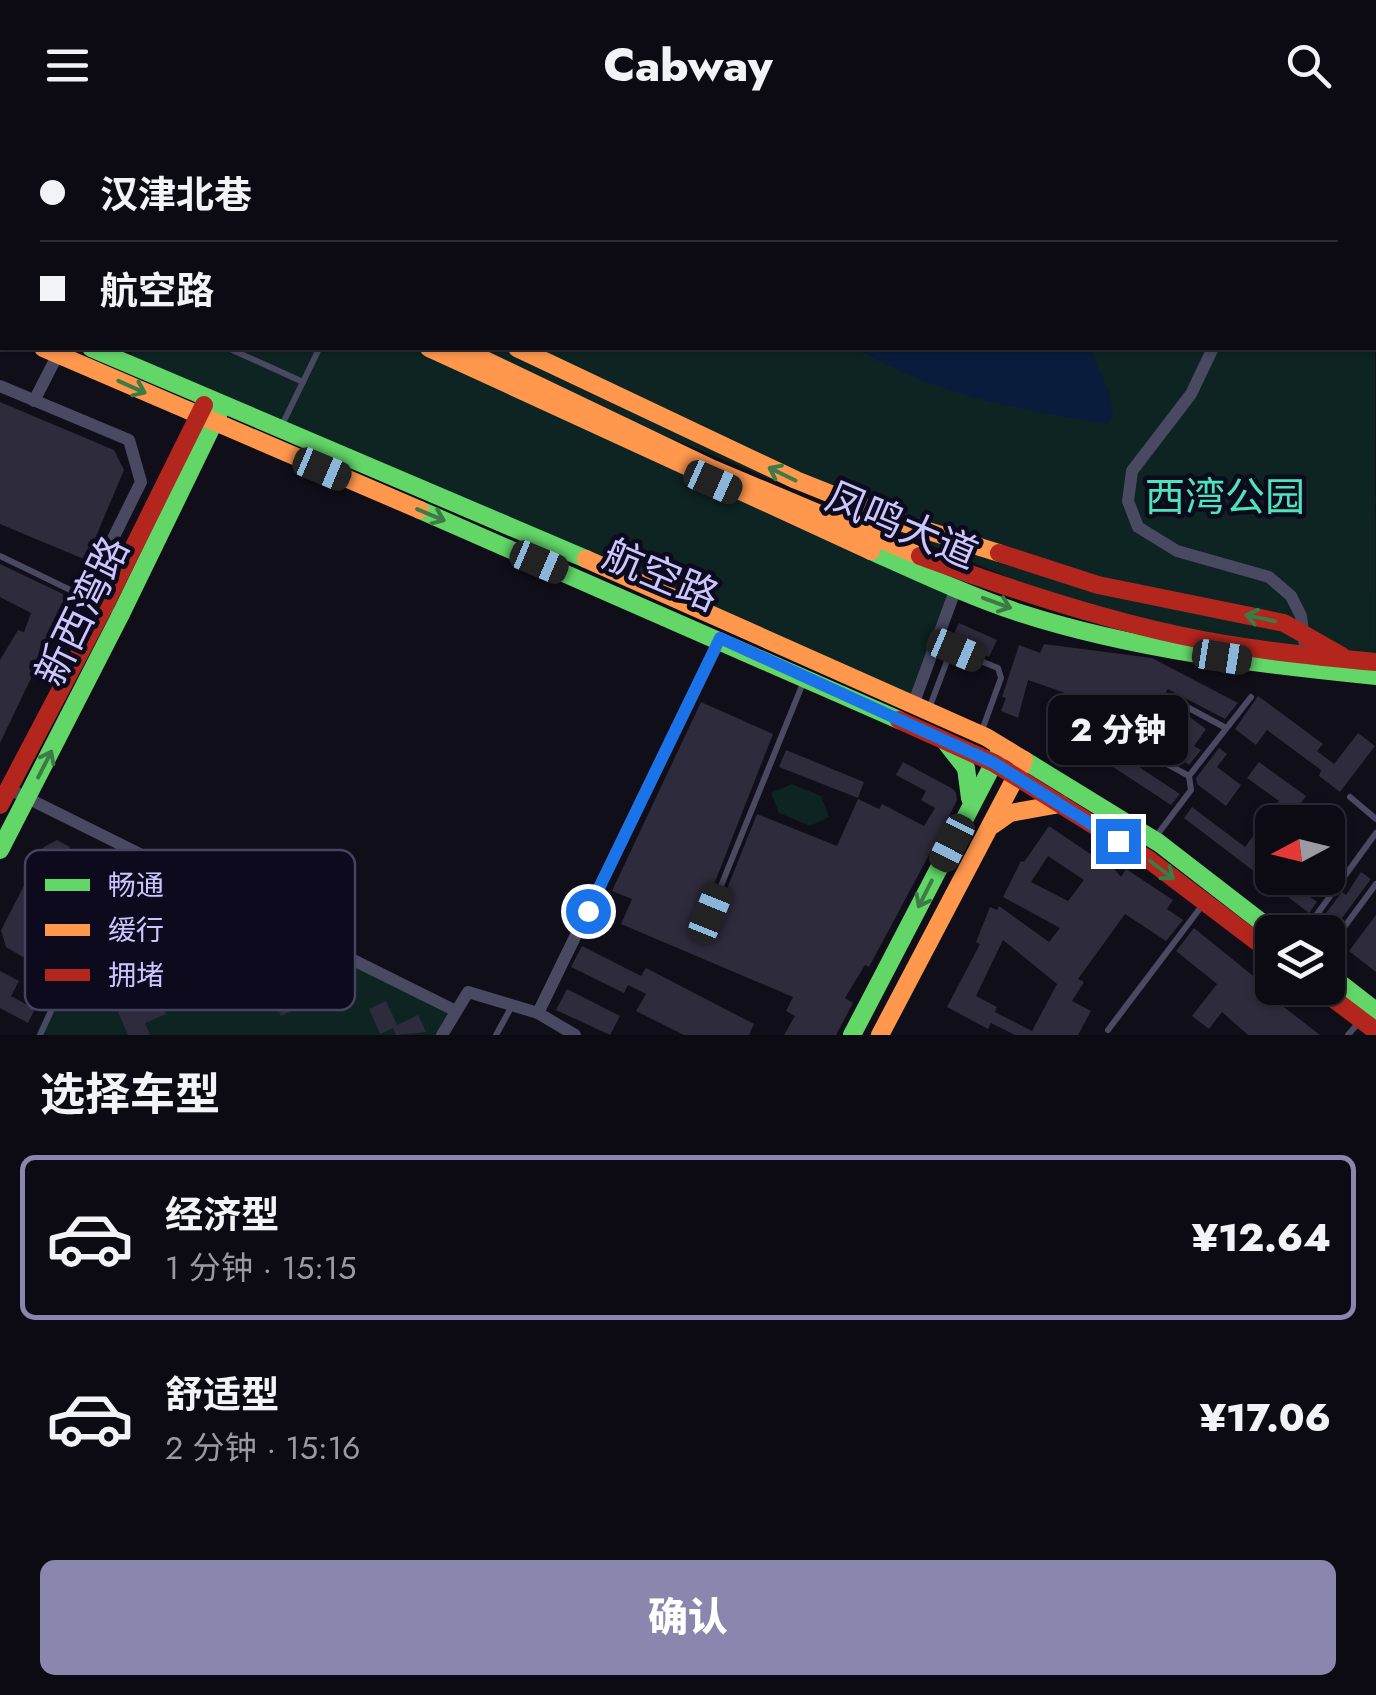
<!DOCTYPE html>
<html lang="zh">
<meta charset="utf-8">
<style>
body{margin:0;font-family:Jost,"Noto Sans SC",sans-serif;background:#1a1821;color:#f1f3f6;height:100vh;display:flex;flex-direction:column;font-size:38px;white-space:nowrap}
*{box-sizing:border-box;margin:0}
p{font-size:32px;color:#9a9aa0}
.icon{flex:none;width:55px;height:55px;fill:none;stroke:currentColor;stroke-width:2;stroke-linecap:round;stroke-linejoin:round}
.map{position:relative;height:905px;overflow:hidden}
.drawer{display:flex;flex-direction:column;background:#0c0a13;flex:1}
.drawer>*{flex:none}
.top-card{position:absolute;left:0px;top:0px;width:1378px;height:220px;box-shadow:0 2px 8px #0004,0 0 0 2px #2c2b33;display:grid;align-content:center;height:220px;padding:0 40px;background:#0c0a13}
.needle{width:65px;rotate:263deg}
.controls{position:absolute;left:1255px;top:675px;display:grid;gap:20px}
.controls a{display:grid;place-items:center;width:90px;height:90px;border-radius:15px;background:#0c0a13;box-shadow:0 2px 8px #0004,0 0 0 2px #2c2b33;font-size:50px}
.end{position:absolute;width:45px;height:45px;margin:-22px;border:12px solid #1a73e8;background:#fff;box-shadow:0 0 0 5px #fff}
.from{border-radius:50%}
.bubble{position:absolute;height:70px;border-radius:15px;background:#0c0a13;box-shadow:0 2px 8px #0004,0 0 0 2px #2c2b33;font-size:32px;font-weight:800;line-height:70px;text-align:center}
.car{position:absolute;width:30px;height:60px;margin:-30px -15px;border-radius:12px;box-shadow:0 0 8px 2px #0007;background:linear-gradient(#222 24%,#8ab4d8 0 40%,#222 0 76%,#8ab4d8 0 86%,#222 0)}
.top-card b{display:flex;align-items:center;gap:35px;height:95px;font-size:38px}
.top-card b+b{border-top:2px solid #2c2b33}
.top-card i{width:25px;height:25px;background:#f1f3f6}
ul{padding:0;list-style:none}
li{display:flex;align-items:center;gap:30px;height:165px;margin:0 20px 15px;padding:0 20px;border:5px solid transparent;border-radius:15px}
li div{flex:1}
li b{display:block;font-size:38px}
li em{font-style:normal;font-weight:800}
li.active{border-color:#8a86ae}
li>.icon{width:90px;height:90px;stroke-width:1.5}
h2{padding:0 40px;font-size:45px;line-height:120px}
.action{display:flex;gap:20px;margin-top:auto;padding:20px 40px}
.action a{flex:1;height:115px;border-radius:15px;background:#8a86ae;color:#fff;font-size:40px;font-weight:800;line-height:115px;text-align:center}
header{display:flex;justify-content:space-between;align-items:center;height:130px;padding:0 40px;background:#0c0a13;font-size:45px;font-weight:800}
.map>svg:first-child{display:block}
.green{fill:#0d2423}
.water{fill:#091c3b}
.building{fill:#2e2b3c;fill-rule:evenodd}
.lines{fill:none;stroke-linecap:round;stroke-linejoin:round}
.lane{stroke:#494962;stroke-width:6}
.street{stroke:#494962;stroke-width:12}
.fast{stroke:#63d668;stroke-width:18}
.slow{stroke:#ff974d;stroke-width:18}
.jam{stroke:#b3261e;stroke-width:18}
.oneway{stroke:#3c7a46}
.route{stroke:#1a73e8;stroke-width:12}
.labels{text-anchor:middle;stroke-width:9;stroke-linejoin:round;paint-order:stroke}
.park-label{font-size:40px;fill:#4ce5bb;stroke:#0d0a1d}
.street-label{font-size:40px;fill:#cbc6ff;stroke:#0d0a1d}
.key{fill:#0d0a1d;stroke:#464261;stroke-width:2.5}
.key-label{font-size:28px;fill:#cbc6ff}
</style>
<header><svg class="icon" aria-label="menu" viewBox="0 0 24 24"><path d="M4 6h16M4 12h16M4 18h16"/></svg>Cabway<svg class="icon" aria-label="search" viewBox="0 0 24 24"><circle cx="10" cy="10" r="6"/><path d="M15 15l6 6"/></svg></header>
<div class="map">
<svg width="1376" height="905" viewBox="0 0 1376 905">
<rect width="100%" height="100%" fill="#100e19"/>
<g class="green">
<polygon points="0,0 1130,0 1133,2 2,2 2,29"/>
<polygon points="1375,194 1376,552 1054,466 452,218 1375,218"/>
<polygon points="134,218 429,218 956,458 913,575 126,232"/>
<polygon points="792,654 821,666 829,687 810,696 779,683 771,663"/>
<polygon points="122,717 450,882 437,905 36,905"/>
</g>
<path class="water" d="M857 218H1090L1108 260 1113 284 1106 294C1019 279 933 265 857 218Z"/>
<g class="building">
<polygon points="0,272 114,320 124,340 86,430 0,394"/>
<polygon points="0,434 63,464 66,475 0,613 0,530 18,500 24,502 31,483 0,467"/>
<polygon points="959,493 997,510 989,527 950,511"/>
<polygon points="1044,514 1152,528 1238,573 1225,589 1168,559 1163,568 1206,599 1194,616 1201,620 1189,635 1138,598 1133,607 1116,601 1107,616 1180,664 1171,675 1104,631 1050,607 1057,595 1088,608 1095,588 1067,574 1071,565 1028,550 1018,588 1001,581 1006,568 1002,567 1019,515 1040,523"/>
<polygon points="1258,566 1323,614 1317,621 1334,634 1358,603 1375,616 1340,662 1319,646 1321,640 1267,600 1256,615 1235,599"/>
<polygon points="701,572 773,604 704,780 708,790 716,786 757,684 837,716 858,669 879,679 882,674 924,696 935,678 921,670 926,661 896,645 903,632 953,659 956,663 957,670 944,697 869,837 865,835 845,868 853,873 836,905 784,905 795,886 786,881 793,867 621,794 632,769 612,761"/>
<polygon points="1219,618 1227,624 1217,637 1241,655 1226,676 1197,654 1196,648"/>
<polygon points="786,620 864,652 858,668 779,637"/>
<polygon points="1259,632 1306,666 1287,692 1272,692 1272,717 1262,730 1272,738 1272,748 1285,748 1317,772 1309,783 1184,688 1192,677 1245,717 1279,671 1247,648"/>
<path d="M1049 696 1108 736 1110 734 1121 747 1126 739 1173 770 1167 779 1183 790 1166 811 1125 784 1078 849 1084 852 1072 871 1091 881 1078 905H1015L991 893 988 899 947 877 980 814 976 812 990 777 997 780 999 776 1049 812 1060 798 1003 767 1021 731 1024 732ZM1048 726 1084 750 1068 771 1031 752ZM1003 810 1057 854 1032 901 995 882 997 877 976 866Z"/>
<polygon points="57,710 70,717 68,721 79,727 71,742 96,755 88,769 64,756 44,795 69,808 62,819 39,807 30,823 26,821 23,827 6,817 1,800 44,717"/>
<polygon points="1361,742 1371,749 1330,804 1317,795 1342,762 1346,765"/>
<polygon points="1376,785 1376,842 1349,821"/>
<polygon points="1194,798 1257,849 1254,854 1320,905 1248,905 1222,882 1209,899 1192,886 1217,854 1176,821"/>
<polygon points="271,815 281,838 303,828 310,845 289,855 299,877 281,886 253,822"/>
<polygon points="582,816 641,846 646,838 754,894 749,905 684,905 636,881 646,864 628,855 624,863 571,837"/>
<polygon points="0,841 19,851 11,866 35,879 28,893 0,878"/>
<polygon points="126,853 137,876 158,867 166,884 145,893 150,905 128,905 109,861"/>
<polygon points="567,859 620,886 610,905 556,880"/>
<polygon points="386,871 397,895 418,885 426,902 396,905 393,898 380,904 369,879"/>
</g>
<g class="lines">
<g class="lane">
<polyline points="228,218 303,252"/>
<polyline points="282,295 318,221 312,218"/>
<polyline points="0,426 120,484"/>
<polyline points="1174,570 1226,598"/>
<polyline points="930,576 950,523 956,521 998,538 1001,548 981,603"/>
<polyline points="1127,612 1189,646"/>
<polyline points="1350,667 1376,689"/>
<polyline points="1157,705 1191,660 1189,646 1251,567"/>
<polyline points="710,783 803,553"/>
<polyline points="1304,802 1376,703"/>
<polyline points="1328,819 1376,754"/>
<polyline points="1108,900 1204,773"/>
<polyline points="40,905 126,718"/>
<polyline points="496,905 512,876"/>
<polyline points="1348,905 1360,891"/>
</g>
<g class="street">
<polyline points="1114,0 1117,2"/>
<polyline points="0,54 2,53"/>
<polyline points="1375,202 1376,203"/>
<polyline points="1213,218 1191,264 1132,341 1128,371 1138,397 1177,421 1269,447 1291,466 1301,486 1306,525"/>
<polyline points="0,256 129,310 141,352 84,467"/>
<polyline points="34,271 58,224"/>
<polyline points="913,575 956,458"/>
<polyline points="9,659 456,881"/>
<polyline points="538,883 575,905"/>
<polyline points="442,905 468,862 538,883 720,509"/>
</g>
<g class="fast">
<polyline points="82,0 86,2"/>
<polyline points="91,218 586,429"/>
<polyline points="420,380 899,590"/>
<path d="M871 421C920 443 969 466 1020 483 1135 520 1257 534 1376 546"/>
<polyline points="947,614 966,638 970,668"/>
<polyline points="1024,630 1159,713 1274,802"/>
<polyline points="0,720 121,484 219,282"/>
<polyline points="1328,844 1376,881"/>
<polyline points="852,905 1000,621"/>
</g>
<g class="slow">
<polyline points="60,0 63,2"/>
<polyline points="0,181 2,182"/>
<polyline points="0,199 2,200"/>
<polyline points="43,218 420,380"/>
<polyline points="429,218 871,421"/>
<polyline points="460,218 713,339 920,426"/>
<polyline points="517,218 796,350 906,394 999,423"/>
<polyline points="586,429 986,607 1024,630"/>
<polyline points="993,695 1010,683 1060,674"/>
<polyline points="880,905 1022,635"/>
</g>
<g class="jam">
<polyline points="123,0 126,2"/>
<polyline points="999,423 1098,455 1284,493 1342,526"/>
<path d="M920 426C1004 457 1090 486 1178 505 1243 519 1310 526 1376 532"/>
<polyline points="899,590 994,633 1148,729 1272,823"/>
<polyline points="0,675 104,477 204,275"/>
<polyline points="1319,858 1376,901"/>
</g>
</g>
<defs><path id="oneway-shaft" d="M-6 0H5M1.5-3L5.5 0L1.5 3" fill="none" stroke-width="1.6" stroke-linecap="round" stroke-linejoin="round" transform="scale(2.5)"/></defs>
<g class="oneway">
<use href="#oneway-shaft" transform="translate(132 257) rotate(24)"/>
<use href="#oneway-shaft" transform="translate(782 344) rotate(-154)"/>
<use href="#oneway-shaft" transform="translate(431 385) rotate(23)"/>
<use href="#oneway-shaft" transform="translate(997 473) rotate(20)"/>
<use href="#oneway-shaft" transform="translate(1260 488) rotate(-168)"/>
<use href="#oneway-shaft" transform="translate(45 634) rotate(-63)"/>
<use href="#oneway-shaft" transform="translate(1162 740) rotate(37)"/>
<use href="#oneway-shaft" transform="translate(925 764) rotate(117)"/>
</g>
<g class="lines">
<polyline class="route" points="588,781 720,508 994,633 1118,711"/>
</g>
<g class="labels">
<g class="park-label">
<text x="1225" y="381">西湾公园</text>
</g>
<g class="street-label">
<text transform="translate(902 395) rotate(23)" y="14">凤鸣大道</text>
<text transform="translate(661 445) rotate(23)" y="14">航空路</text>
<text transform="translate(82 481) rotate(-64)" y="14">新西湾路</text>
</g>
</g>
<rect x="25" y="720" width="330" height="160" rx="15" class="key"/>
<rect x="45" y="749" width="45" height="12" fill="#63d668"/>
<rect x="45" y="794" width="45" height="12" fill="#ff974d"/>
<rect x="45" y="839" width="45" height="12" fill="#b3261e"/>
<g class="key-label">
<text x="108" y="765">畅通</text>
<text x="108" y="810">缓行</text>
<text x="108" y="855">拥堵</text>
</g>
</svg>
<div class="controls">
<a><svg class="needle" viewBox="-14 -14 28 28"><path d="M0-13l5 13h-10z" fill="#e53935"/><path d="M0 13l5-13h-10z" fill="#9a9aa0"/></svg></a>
<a><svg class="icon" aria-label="layers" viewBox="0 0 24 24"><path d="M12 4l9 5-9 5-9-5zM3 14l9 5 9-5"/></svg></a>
</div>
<i class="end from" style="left:588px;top:781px"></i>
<i class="end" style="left:1118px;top:711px"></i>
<div class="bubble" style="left:1048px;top:565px;width:140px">2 分钟</div>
<i class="car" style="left:322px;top:339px;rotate:113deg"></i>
<i class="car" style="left:713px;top:352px;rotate:114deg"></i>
<i class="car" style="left:539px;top:432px;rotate:113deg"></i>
<i class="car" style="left:956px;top:520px;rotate:113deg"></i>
<i class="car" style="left:1222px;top:527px;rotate:99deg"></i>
<i class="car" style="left:952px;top:713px;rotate:207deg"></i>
<i class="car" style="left:710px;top:783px;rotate:22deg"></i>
<div class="top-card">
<b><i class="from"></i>汉津北巷</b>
<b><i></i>航空路</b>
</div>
</div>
<section class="drawer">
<h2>选择车型</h2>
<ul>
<li class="active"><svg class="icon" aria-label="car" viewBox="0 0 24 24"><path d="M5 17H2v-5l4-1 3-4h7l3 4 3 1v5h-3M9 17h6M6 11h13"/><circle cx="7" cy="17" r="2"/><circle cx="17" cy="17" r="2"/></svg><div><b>经济型</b><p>1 分钟 · 15:15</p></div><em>¥12.64</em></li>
<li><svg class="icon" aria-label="car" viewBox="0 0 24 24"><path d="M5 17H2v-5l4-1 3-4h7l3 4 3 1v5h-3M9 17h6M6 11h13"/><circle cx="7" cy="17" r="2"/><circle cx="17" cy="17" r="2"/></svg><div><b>舒适型</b><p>2 分钟 · 15:16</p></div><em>¥17.06</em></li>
</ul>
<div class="action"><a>确认</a></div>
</section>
